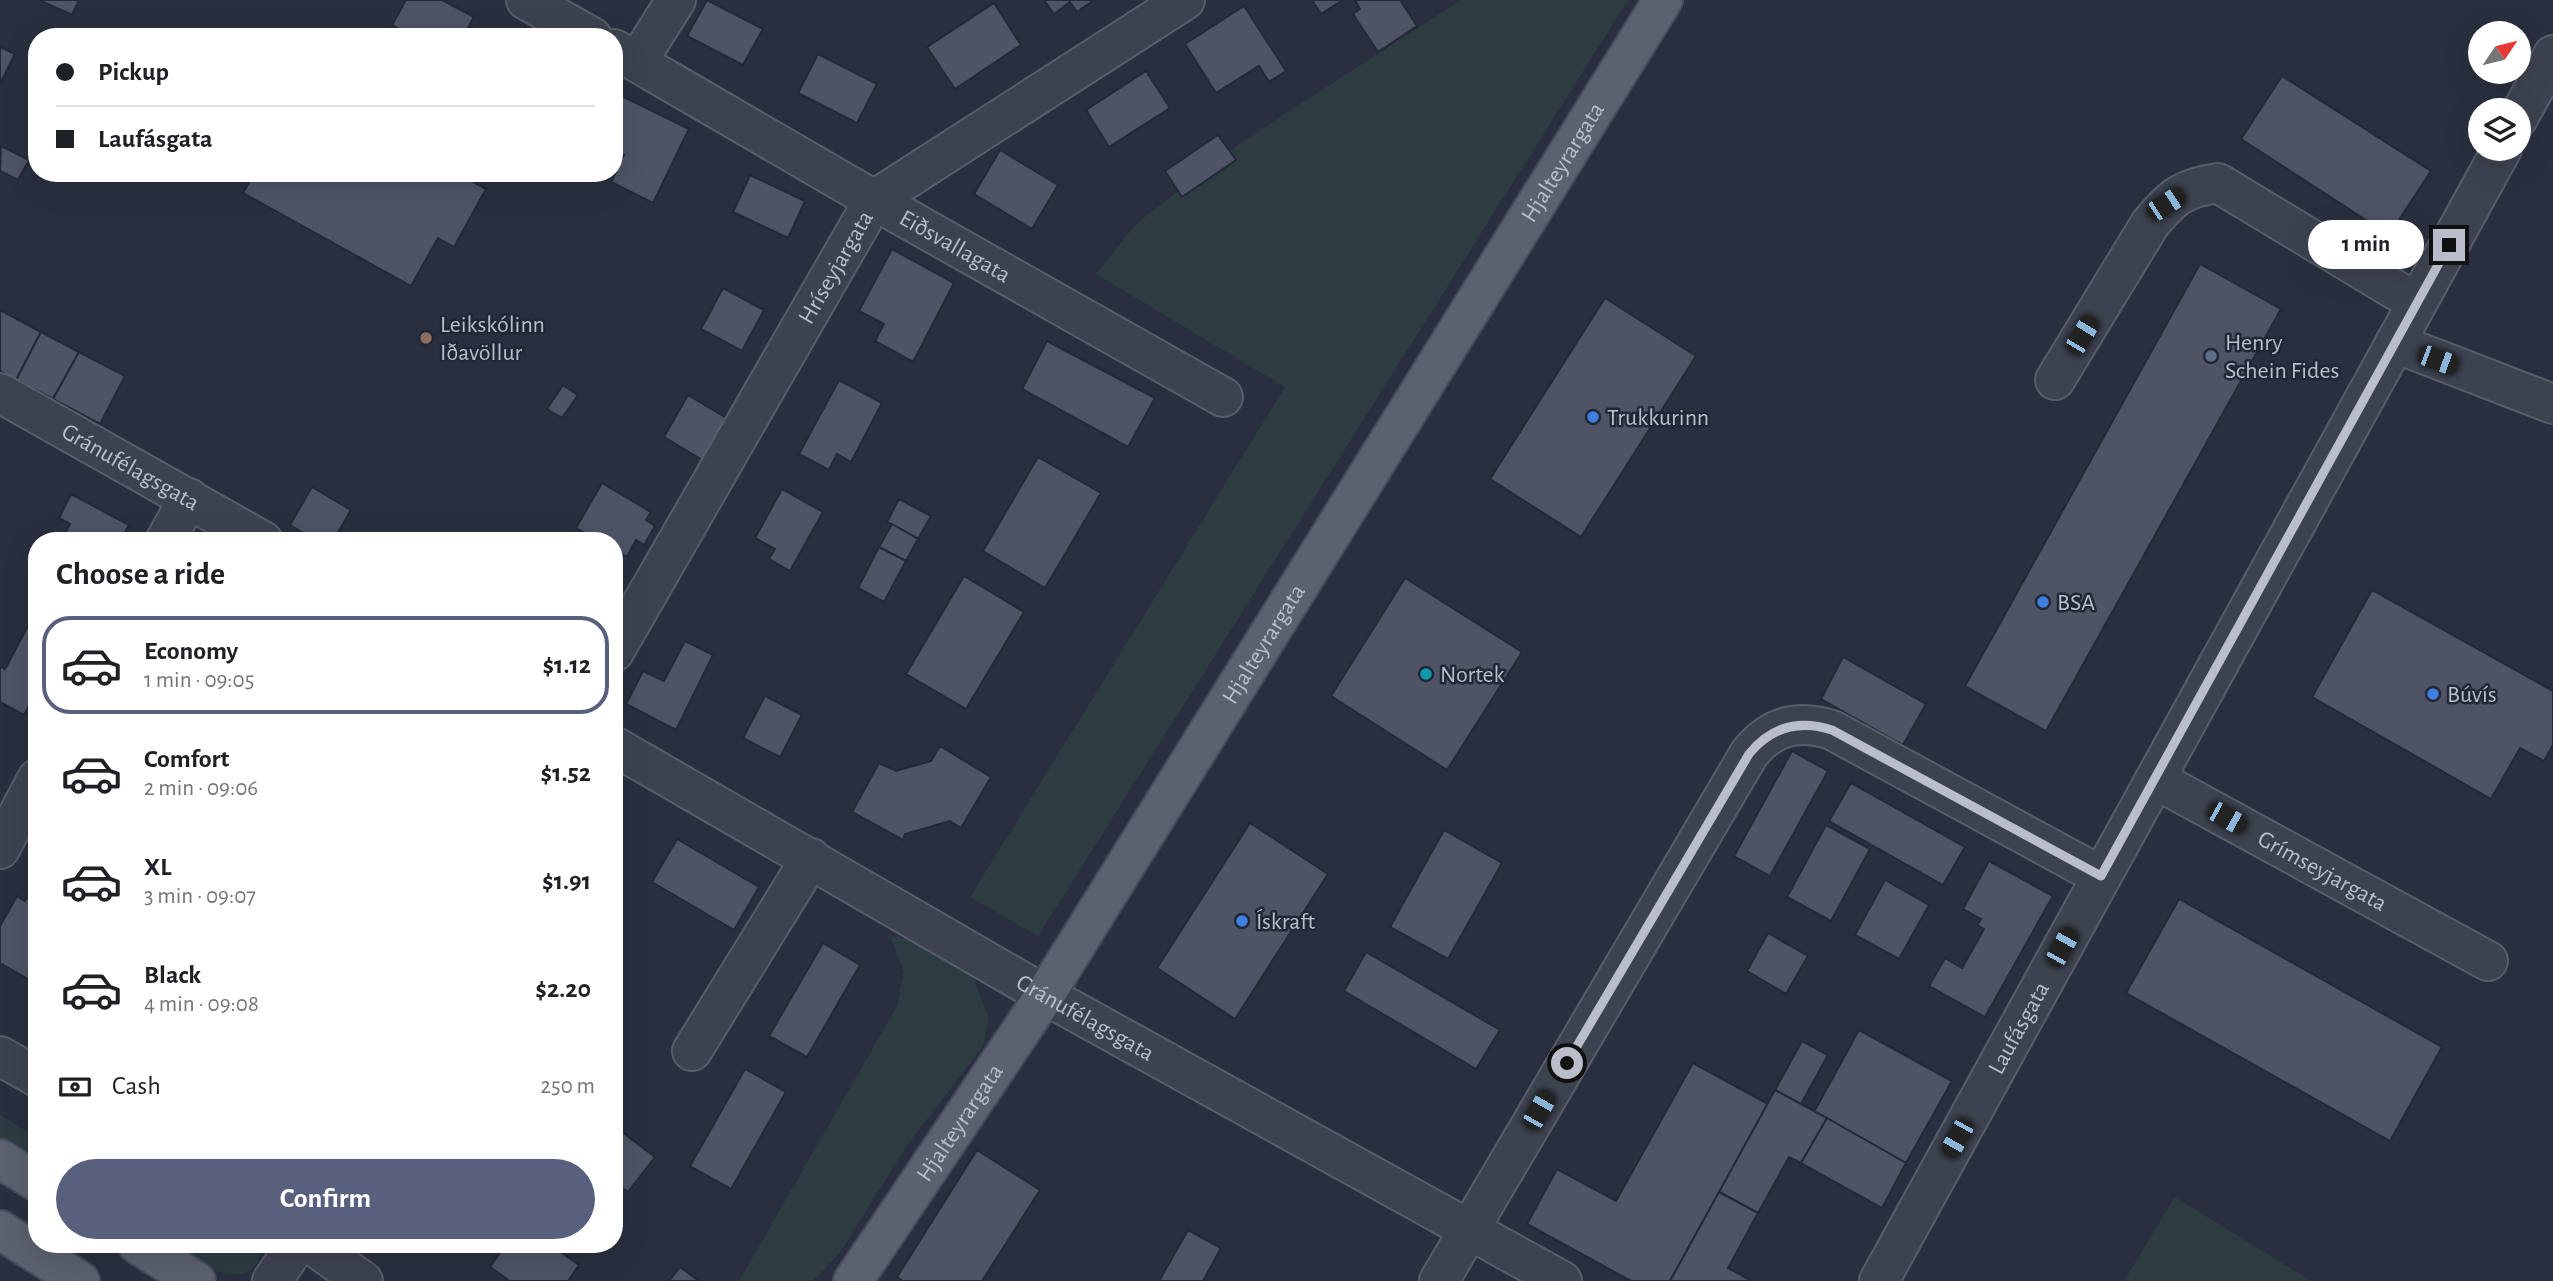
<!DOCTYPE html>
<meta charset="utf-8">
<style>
body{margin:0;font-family:"Alegreya Sans",sans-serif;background:#f2f2f2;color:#202124;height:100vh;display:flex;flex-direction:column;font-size:26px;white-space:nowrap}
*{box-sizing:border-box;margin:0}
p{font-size:23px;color:#757577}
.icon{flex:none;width:38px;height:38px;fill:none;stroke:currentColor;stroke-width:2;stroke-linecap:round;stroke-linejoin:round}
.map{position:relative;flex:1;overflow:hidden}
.details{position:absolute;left:28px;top:532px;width:595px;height:721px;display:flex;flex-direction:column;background:#fff;border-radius:28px;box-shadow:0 7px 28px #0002}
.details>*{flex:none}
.top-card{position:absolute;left:28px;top:28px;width:595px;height:154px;border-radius:28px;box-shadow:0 7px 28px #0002;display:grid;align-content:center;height:154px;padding:0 28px;background:#fff}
.needle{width:46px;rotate:55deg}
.controls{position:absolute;left:2468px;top:21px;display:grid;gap:14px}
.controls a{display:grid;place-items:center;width:63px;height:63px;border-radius:50%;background:#fff;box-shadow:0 7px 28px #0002;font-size:35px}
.end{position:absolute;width:32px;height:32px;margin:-16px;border:9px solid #babeca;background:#111;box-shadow:0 0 0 4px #111}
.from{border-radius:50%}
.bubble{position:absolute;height:49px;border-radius:24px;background:#fff;box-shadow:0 7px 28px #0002;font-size:23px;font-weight:600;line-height:49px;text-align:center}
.car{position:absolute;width:21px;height:42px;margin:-21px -10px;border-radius:9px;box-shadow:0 0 5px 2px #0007;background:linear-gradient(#222 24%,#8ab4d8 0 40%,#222 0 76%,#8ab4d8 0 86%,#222 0)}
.top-card b{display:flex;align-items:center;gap:24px;height:66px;font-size:26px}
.top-card b+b{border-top:2px solid #e0e0e0}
.top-card i{width:18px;height:18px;background:#202124}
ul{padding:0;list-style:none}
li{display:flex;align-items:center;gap:21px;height:98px;margin:0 14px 10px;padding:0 14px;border:4px solid transparent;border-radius:28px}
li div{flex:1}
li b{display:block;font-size:26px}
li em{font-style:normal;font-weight:600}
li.selected{border-color:#58607e}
li>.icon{width:63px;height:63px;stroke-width:1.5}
h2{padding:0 28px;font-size:32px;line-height:84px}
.pay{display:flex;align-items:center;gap:18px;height:77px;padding:0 28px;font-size:26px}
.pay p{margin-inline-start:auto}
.action{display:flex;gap:14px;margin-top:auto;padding:14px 28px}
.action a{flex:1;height:80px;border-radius:42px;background:#58607e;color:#fff;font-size:28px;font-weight:600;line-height:80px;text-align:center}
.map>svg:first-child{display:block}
.green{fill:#2d3c41}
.building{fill:#4e5466;stroke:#242937;stroke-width:2}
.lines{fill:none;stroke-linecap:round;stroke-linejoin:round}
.minor-casing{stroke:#585d6a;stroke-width:42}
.major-casing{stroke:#474b59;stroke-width:42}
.minor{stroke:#3d424f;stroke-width:38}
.major{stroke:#5c616f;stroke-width:38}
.route{stroke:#babeca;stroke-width:9}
.education-dot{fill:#8d6e63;stroke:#222735;stroke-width:2.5}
.service-dot{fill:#5c6f8a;stroke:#222735;stroke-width:2.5}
.shop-dot{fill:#3f7fe0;stroke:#222735;stroke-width:2.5}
.culture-dot{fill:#0f9aa8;stroke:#222735;stroke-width:2.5}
.labels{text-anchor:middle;stroke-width:5;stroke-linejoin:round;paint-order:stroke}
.street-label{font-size:24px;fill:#babeca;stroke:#222735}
.poi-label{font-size:24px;fill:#babeca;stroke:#222735;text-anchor:start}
</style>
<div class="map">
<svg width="2553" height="1281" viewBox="0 0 2553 1281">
<rect width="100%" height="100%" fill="#2a2f3f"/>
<g class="green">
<polygon points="1461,0 1628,0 1038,936 970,897 1285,387 1096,274 1137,223 1242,142"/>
<polygon points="890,936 926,941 949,951 973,978 989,1019 983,1046 908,1144 841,1251 813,1281 739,1281 897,1006 904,972"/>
<polygon points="0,1115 37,1137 37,1170 0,1148"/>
<polygon points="2175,1197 2311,1281 2124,1281"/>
<path d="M162 1244H218L230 1252 235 1244H261C262 1257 258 1265 247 1272 221 1281 185 1258 162 1244Z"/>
</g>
<g class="building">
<polygon points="39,0 79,0 72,15"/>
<polygon points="406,0 442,0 474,17 463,37 413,37 392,25"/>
<polygon points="707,0 763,29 743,65 687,36"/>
<polygon points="1044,0 1094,0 1077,12 1070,2 1054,14"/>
<polygon points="1312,0 1343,0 1321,14"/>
<polygon points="1355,0 1400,0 1417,26 1378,52 1353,14 1360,9"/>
<polygon points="994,3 1021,45 955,89 927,47"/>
<polygon points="1244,6 1286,71 1269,82 1259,66 1216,93 1185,44"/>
<polygon points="0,47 15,54 0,84"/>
<polygon points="818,54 877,84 857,123 798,93"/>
<polygon points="1146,71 1170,108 1109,147 1086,110"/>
<polygon points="2282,76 2431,171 2389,235 2241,139"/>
<polygon points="616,93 689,129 653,203 611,182 624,155 614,151 614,97"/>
<polygon points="1218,135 1236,160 1182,197 1165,171"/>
<polygon points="1,146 29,160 18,180 0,171"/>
<polygon points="1000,150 1058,185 1032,229 974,194"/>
<polygon points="254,173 457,173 486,189 454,247 438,238 411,286 243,193"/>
<polygon points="750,175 805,201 788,238 733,212"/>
<polygon points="892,249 954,283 913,362 875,341 884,324 859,311"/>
<polygon points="2200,264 2281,309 2046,731 1965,686"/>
<polygon points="723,288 764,310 742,351 701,329"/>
<polygon points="1605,298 1696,356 1581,537 1490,479"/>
<polygon points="0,310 41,332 16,380 0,371"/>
<polygon points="41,332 79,352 53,399 16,380"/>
<polygon points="1047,341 1155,398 1128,447 1022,389"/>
<polygon points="79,352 125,376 100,424 53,399"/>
<polygon points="839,380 882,403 851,462 837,454 829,470 799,454"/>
<polygon points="563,385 578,395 562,418 547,409"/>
<polygon points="688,395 728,419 704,461 664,437"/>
<polygon points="1038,457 1101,493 1045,588 983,551"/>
<polygon points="602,483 651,512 646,520 655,526 644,545 636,540 627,557 614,550 614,541 599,541 576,528"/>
<polygon points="312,487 351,510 333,541 317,541 290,525"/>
<polygon points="782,489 823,512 790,571 769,559 775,549 755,538"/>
<polygon points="71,494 129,525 120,541 61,541 70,524 59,518"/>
<polygon points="899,499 931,516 918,539 887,522"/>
<polygon points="892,524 918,539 906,561 879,547"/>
<polygon points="879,547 906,561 884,602 858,588"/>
<polygon points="964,576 1024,612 966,709 906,674"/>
<polygon points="1405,578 1522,652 1447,770 1331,696"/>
<polygon points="2372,590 2553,691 2553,745 2544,761 2520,748 2491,799 2312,697"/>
<polygon points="29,624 37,629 37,691 24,715 0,702 0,666 5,669"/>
<polygon points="685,641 713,655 676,730 626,704 643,671 664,681"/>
<polygon points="1843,657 1926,704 1903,745 1821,699"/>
<polygon points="765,696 802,715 780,757 743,738"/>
<polygon points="940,746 991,777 961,828 950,821 905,834 903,840 852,812 879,763 896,771 931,761"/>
<polygon points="1792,751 1828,771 1770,876 1734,856"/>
<polygon points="1851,783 1965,847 1943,885 1829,821"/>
<polygon points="1250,823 1328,874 1235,1019 1157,968"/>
<polygon points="1826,825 1870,849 1831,921 1787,897"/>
<polygon points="1444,830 1502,863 1448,959 1390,927"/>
<polygon points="677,839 759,887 734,930 652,882"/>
<polygon points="1989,861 2053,896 1985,1017 1929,986 1945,958 1962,968 1984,929 1977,925 1981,919 1963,909"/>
<polygon points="1885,880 1929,905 1899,959 1855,935"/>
<polygon points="37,881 37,984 0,963 0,926 17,896 25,901"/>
<polygon points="2179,899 2442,1047 2390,1141 2126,993"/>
<polygon points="1768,933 1808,956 1786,994 1747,971"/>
<polygon points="823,943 860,965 807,1057 769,1036"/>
<polygon points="1366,952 1500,1030 1476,1069 1344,991"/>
<polygon points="1859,1030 1952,1081 1906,1163 1814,1112"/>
<polygon points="1802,1041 1828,1055 1801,1104 1775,1090"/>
<polygon points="1693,1063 1768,1104 1670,1281 1631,1281 1527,1224 1557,1169 1616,1201"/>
<polygon points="745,1069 786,1092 731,1189 690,1166"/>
<polygon points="1775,1090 1827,1118 1801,1163 1789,1157 1758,1213 1719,1192"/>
<polygon points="1827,1118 1906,1163 1882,1208 1801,1163"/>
<polygon points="614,1126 655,1157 628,1192 614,1182"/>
<polygon points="977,1150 1040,1190 982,1281 903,1281 897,1277"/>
<polygon points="1719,1192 1758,1213 1728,1268 1752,1281 1670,1281"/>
<polygon points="1188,1230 1221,1248 1203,1281 1159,1281"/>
<polygon points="506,1244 553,1244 552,1246 579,1265 568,1281 510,1281 490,1267"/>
<polygon points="680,1267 699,1281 669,1281"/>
</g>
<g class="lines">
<defs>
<g id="minor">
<polyline points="526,0 592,37"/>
<path id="s1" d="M614 49 874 200 1223 397"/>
<polyline points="637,62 676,0"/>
<polyline points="2518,118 2553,55"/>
<polyline points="2395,343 2553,404"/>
<path d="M2055 380 2150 224C2172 197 2183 188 2218 183L2417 303"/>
<path id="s2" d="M0 393 263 541"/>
<polyline points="165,541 189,498"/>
<path id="s3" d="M614 652 874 200 1185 0"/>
<path id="s4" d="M614 746 1045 995 1562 1281"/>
<path id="s5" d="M2155 779 2488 961"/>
<polyline points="0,849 37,779"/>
<polyline points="692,1051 811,858"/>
<polyline points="0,1056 37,1077"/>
<polyline points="311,1244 363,1281"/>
<polyline points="272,1281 297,1244"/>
<path d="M1439 1281 1749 754C1771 726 1798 719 1832 730L2101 876"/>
<path id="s6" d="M1879 1281 2502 149"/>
</g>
<g id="major">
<polyline points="0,1159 37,1182"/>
<polyline points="0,1230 80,1281"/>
<polyline points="137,1244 196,1281"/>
<path id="s7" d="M853 1281 1045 995 1663 0"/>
</g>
</defs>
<use href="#minor" class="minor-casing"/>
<use href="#major" class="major-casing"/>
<use href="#minor" class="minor"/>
<use href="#major" class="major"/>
</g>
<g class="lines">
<path class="route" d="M1567 1063 1749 754C1771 727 1798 719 1832 730L2101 876 2449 245"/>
</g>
<circle class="education-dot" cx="426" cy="338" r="7"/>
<circle class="service-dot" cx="2211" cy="356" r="7"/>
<g class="shop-dot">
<circle cx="1593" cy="417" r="7"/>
<circle cx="2043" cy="602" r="7"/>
<circle cx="2433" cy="694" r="7"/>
<circle cx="1242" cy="921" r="7"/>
</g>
<circle class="culture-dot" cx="1426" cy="674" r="7"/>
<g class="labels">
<g class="street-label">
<text dy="8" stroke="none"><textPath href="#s7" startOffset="1325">Hjalteyrargata</textPath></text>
<text dy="8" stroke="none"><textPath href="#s1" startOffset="394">Eiðsvallagata</textPath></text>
<text dy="8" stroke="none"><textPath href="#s3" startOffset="444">Hríseyjargata</textPath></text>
<text dy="8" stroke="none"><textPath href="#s2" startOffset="150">Gránufélagsgata</textPath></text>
<text dy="8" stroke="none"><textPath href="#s7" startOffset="758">Hjalteyrargata</textPath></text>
<text dy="8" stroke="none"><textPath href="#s5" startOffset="191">Grímseyjargata</textPath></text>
<text dy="8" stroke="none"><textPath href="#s4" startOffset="544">Gránufélagsgata</textPath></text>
<text dy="8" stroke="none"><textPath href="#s6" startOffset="289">Laufásgata</textPath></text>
<text dy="8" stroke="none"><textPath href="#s7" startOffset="191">Hjalteyrargata</textPath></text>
</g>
<g class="poi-label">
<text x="440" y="332">Leikskólinn<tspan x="440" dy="28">Iðavöllur</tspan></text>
<text x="2225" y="350">Henry<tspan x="2225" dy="28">Schein Fides</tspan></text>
<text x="1607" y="425">Trukkurinn</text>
<text x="2057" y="610">BSA</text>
<text x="1440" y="682">Nortek</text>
<text x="2447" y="702">Búvís</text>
<text x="1256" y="929">Ískraft</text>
</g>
</g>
</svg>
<div class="controls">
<a><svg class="needle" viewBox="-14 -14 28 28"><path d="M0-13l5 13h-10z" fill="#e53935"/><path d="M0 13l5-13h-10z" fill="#757577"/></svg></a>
<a><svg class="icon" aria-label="layers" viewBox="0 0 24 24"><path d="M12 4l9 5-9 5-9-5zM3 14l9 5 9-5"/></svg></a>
</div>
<i class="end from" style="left:1567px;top:1063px"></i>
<i class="end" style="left:2449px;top:245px"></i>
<div class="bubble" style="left:2308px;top:220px;width:116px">1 min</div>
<i class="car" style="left:2166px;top:204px;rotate:57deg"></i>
<i class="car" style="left:2082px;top:335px;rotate:31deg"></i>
<i class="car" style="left:2438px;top:360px;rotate:110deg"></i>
<i class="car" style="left:2227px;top:818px;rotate:119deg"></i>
<i class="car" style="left:2062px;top:947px;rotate:29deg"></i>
<i class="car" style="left:1539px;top:1110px;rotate:30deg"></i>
<i class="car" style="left:1957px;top:1138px;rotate:209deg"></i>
<div class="top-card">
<b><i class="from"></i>Pickup</b>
<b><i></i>Laufásgata</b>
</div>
<section class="details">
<h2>Choose a ride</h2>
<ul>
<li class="selected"><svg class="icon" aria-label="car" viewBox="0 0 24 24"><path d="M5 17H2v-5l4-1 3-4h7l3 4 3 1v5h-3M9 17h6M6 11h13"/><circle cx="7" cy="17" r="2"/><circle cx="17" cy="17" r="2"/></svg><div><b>Economy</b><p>1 min · 09:05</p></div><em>$1.12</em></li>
<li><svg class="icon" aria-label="car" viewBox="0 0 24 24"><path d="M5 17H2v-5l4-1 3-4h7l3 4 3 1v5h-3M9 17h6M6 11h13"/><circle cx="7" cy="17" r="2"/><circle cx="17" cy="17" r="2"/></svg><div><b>Comfort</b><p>2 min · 09:06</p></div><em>$1.52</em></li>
<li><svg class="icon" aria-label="car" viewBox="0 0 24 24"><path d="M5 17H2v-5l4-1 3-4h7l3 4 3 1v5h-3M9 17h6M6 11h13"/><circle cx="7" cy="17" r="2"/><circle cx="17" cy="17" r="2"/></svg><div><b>XL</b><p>3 min · 09:07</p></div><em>$1.91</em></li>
<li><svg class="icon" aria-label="car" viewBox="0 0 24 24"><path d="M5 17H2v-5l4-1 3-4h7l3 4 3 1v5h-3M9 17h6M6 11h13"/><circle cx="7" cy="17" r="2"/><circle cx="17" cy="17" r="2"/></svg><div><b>Black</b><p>4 min · 09:08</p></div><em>$2.20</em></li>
</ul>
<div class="pay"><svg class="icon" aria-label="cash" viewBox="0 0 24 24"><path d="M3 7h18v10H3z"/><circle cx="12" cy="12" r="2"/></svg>Cash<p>250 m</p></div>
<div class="action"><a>Confirm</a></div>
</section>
</div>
